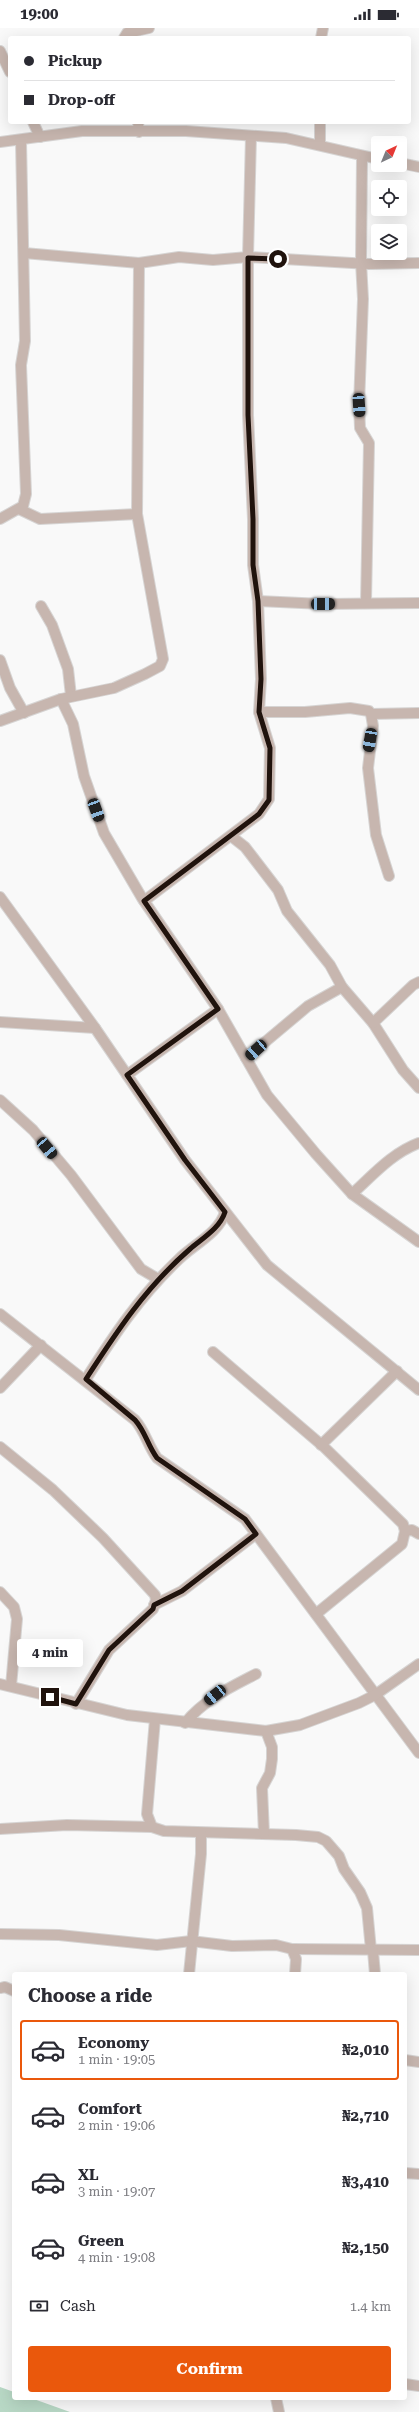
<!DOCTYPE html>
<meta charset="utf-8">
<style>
body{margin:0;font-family:"Roboto Serif",serif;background:#f7f7f7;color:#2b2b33;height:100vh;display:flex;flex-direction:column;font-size:15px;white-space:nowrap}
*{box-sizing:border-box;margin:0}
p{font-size:13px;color:#7c7c81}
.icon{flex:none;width:22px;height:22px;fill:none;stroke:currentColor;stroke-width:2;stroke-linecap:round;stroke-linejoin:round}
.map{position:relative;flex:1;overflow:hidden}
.side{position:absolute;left:12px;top:1944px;width:395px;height:428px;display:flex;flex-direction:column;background:#fff;border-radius:4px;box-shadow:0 4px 16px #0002}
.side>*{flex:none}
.hud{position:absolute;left:8px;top:8px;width:403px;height:88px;border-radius:4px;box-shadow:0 4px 16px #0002;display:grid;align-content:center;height:88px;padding:0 16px;background:#fff}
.needle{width:26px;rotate:43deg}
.controls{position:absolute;left:371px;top:108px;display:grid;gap:8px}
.controls a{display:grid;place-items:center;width:36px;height:36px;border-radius:4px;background:#fff;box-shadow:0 4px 16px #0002;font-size:20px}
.end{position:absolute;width:18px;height:18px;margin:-9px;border:5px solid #20130d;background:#fff;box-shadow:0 0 0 2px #fff}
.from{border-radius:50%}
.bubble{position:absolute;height:28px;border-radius:4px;background:#fff;box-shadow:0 4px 16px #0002;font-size:13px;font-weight:700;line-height:28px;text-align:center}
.car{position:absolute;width:12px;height:24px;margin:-12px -6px;border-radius:5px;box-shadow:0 0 3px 1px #0007;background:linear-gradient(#222 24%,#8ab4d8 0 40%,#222 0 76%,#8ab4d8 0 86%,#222 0)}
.hud b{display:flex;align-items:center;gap:14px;height:38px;font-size:15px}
.hud b+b{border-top:1px solid #e1e1e2}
.hud i{width:10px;height:10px;background:#2b2b33}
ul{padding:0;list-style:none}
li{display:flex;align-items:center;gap:12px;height:60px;margin:0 8px 6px;padding:0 8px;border:2px solid transparent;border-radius:4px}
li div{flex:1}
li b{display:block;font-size:15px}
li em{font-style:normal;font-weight:700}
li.on{border-color:#ea580c}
li>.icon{width:36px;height:36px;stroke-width:1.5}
h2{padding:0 16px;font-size:18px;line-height:48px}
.pay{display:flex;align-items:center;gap:10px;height:44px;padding:0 16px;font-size:15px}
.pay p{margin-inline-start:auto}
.action{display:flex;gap:8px;margin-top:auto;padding:8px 16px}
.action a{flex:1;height:46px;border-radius:4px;background:#ea580c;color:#fff;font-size:16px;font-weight:700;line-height:46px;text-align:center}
.status{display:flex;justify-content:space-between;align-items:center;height:28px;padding:0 20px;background:#fff;direction:ltr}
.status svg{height:11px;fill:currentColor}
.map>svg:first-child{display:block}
.green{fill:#b8d8c5}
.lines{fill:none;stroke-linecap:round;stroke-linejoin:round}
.minor-casing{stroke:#d6d4d3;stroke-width:12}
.minor{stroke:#c7b6af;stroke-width:10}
.route{stroke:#20130d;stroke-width:5}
</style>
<div class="status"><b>19:00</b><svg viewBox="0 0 49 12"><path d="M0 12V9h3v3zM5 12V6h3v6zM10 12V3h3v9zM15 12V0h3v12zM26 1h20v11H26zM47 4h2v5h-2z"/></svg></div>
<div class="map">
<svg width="419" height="2384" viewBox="0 0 419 2384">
<rect width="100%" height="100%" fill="#f9f9f9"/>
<polygon class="green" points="0,2359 14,2364 14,2370 31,2370 70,2384 0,2384"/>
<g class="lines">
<defs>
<g id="minor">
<polyline points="124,10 127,5 149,0"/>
<polyline points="321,10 323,0"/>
<polyline points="0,23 10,44"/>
<polyline points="33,94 40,109"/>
<polyline points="138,94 139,104"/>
<polyline points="0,114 82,103 186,103 286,110 378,131"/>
<polyline points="320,117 320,94"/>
<polyline points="362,128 361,234 363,271 359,377 360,400 369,415 366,575"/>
<polyline points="400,135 419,139"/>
<polyline points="24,225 139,235 179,229 213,232 248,229 369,236 419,235"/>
<polyline points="19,481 40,491 137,486"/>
<polyline points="0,491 23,478 26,466 21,337 25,313 21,113"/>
<polyline points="258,573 323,576 419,575"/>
<polyline points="41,578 52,597 68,641 71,668"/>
<polyline points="0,632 10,660 24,685"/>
<polyline points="61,671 73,696 84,748 104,805 142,870 218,981 267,1067 316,1126 352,1166 419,1214"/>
<polyline points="259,684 305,684 350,680 369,683 371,686 373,698 368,740 376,807 389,848"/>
<polyline points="371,686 419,685"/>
<polyline points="0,693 61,671 114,660 145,646 160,638 163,631 137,486 139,235"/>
<polyline points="231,808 245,819 278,862 287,883 330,937 342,959 373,995 403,1042 419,1060"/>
<polyline points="0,869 95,1000 185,1132 267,1237 419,1362"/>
<polyline points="144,873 259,786 269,771 270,720 259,684 261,651 258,573 253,537 253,491 248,387 248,229 251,108"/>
<polyline points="0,994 95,1000"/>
<polyline points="373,995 413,957 419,954"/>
<polyline points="246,1030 308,978 342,959"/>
<polyline points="127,1047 218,981"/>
<polyline points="0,1072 33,1102 71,1147 141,1241 158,1251"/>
<path d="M352 1166C373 1147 392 1125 419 1115"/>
<path d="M0 1286 135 1392C145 1403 148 1418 157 1430L245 1491 419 1725"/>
<polyline points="213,1324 324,1419 403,1496 405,1503 402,1516 316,1586"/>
<path d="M86 1351C114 1307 140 1268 179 1231 193 1217 220 1204 225 1184"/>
<polyline points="0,1360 41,1317"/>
<polyline points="321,1417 397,1343"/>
<polyline points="0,1419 53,1462 103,1510 155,1567 156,1572 153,1581 109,1622 76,1676"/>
<polyline points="405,1503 412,1502 419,1506"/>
<polyline points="0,1564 14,1579 17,1591 11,1658"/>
<polyline points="154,1577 182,1563 256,1506"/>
<polyline points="0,1656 127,1687 266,1703 300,1697 359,1675 375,1667 419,1636"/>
<polyline points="155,1691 147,1786 152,1799 164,1803 296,1807 318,1809 326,1813 339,1828 344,1841 360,1864 367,1880 371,1922"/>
<path d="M185 1695C205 1671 229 1660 256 1646"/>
<polyline points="0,1801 67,1797 152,1799"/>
<polyline points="264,1806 262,1760 270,1745 272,1731 272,1719 266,1703"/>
<polyline points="0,1906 59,1907 157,1917 191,1913 232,1918 276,1917 292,1921 296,1931 295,1946"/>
<polyline points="292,1921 419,1922"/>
<polyline points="373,1923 375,1946"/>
<polyline points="189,1946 201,1826 201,1805"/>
<polyline points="0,1960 5,1959 14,1963"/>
<polyline points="405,2032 419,2034"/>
<polyline points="405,2145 419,2146"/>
<polyline points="405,2356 419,2358"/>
<polyline points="276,2370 279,2384"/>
</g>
</defs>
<use href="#minor" class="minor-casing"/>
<use href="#minor" class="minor"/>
</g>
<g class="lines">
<path class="route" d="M50 1669 76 1676 109 1622 153 1581 154 1577 182 1563 256 1506 245 1491 157 1430C148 1418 145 1403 135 1392L86 1351C117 1303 146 1259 190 1221 203 1210 220 1200 225 1184L185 1132 127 1047 218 981 144 873 259 786 269 772 270 720 259 684 261 651 258 573 253 537V491L248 387V230L278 231"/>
</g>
</svg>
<div class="controls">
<a><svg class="needle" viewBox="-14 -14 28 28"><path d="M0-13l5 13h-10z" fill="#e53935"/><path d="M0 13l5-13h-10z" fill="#7c7c81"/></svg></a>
<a><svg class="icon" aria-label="locate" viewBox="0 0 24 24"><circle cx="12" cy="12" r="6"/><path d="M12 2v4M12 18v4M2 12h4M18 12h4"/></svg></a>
<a><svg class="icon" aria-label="layers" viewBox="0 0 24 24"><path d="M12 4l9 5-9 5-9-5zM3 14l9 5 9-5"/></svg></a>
</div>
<i class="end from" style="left:278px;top:231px"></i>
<i class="end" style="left:50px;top:1669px"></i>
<div class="bubble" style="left:17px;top:1611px;width:66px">4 min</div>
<i class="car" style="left:359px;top:377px;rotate:176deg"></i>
<i class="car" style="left:323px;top:576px;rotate:89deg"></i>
<i class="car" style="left:370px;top:712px;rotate:190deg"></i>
<i class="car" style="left:96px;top:782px;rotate:160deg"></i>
<i class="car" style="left:256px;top:1022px;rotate:228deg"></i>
<i class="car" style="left:47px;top:1120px;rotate:140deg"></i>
<i class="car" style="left:215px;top:1667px;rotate:231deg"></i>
<div class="hud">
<b><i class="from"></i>Pickup</b>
<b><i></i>Drop-off</b>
</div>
<section class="side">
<h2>Choose a ride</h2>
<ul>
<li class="on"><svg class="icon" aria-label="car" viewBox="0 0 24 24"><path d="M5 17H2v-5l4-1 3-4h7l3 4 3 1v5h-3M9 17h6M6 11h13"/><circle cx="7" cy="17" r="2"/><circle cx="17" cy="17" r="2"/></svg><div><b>Economy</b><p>1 min · 19:05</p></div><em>₦2,010</em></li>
<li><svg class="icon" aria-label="car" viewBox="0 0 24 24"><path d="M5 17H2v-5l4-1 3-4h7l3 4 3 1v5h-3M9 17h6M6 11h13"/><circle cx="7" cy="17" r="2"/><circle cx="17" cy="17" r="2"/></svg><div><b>Comfort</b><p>2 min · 19:06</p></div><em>₦2,710</em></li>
<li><svg class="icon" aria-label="car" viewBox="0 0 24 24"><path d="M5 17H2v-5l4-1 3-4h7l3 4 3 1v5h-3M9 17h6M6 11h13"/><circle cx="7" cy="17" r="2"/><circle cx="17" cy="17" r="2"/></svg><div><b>XL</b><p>3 min · 19:07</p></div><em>₦3,410</em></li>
<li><svg class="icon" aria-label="car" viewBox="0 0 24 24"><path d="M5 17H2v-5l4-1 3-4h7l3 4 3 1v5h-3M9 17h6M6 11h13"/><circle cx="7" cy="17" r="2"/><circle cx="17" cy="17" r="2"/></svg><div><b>Green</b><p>4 min · 19:08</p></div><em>₦2,150</em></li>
</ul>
<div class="pay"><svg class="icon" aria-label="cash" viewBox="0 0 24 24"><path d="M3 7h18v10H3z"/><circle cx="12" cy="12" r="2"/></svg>Cash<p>1.4 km</p></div>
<div class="action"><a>Confirm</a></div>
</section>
</div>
